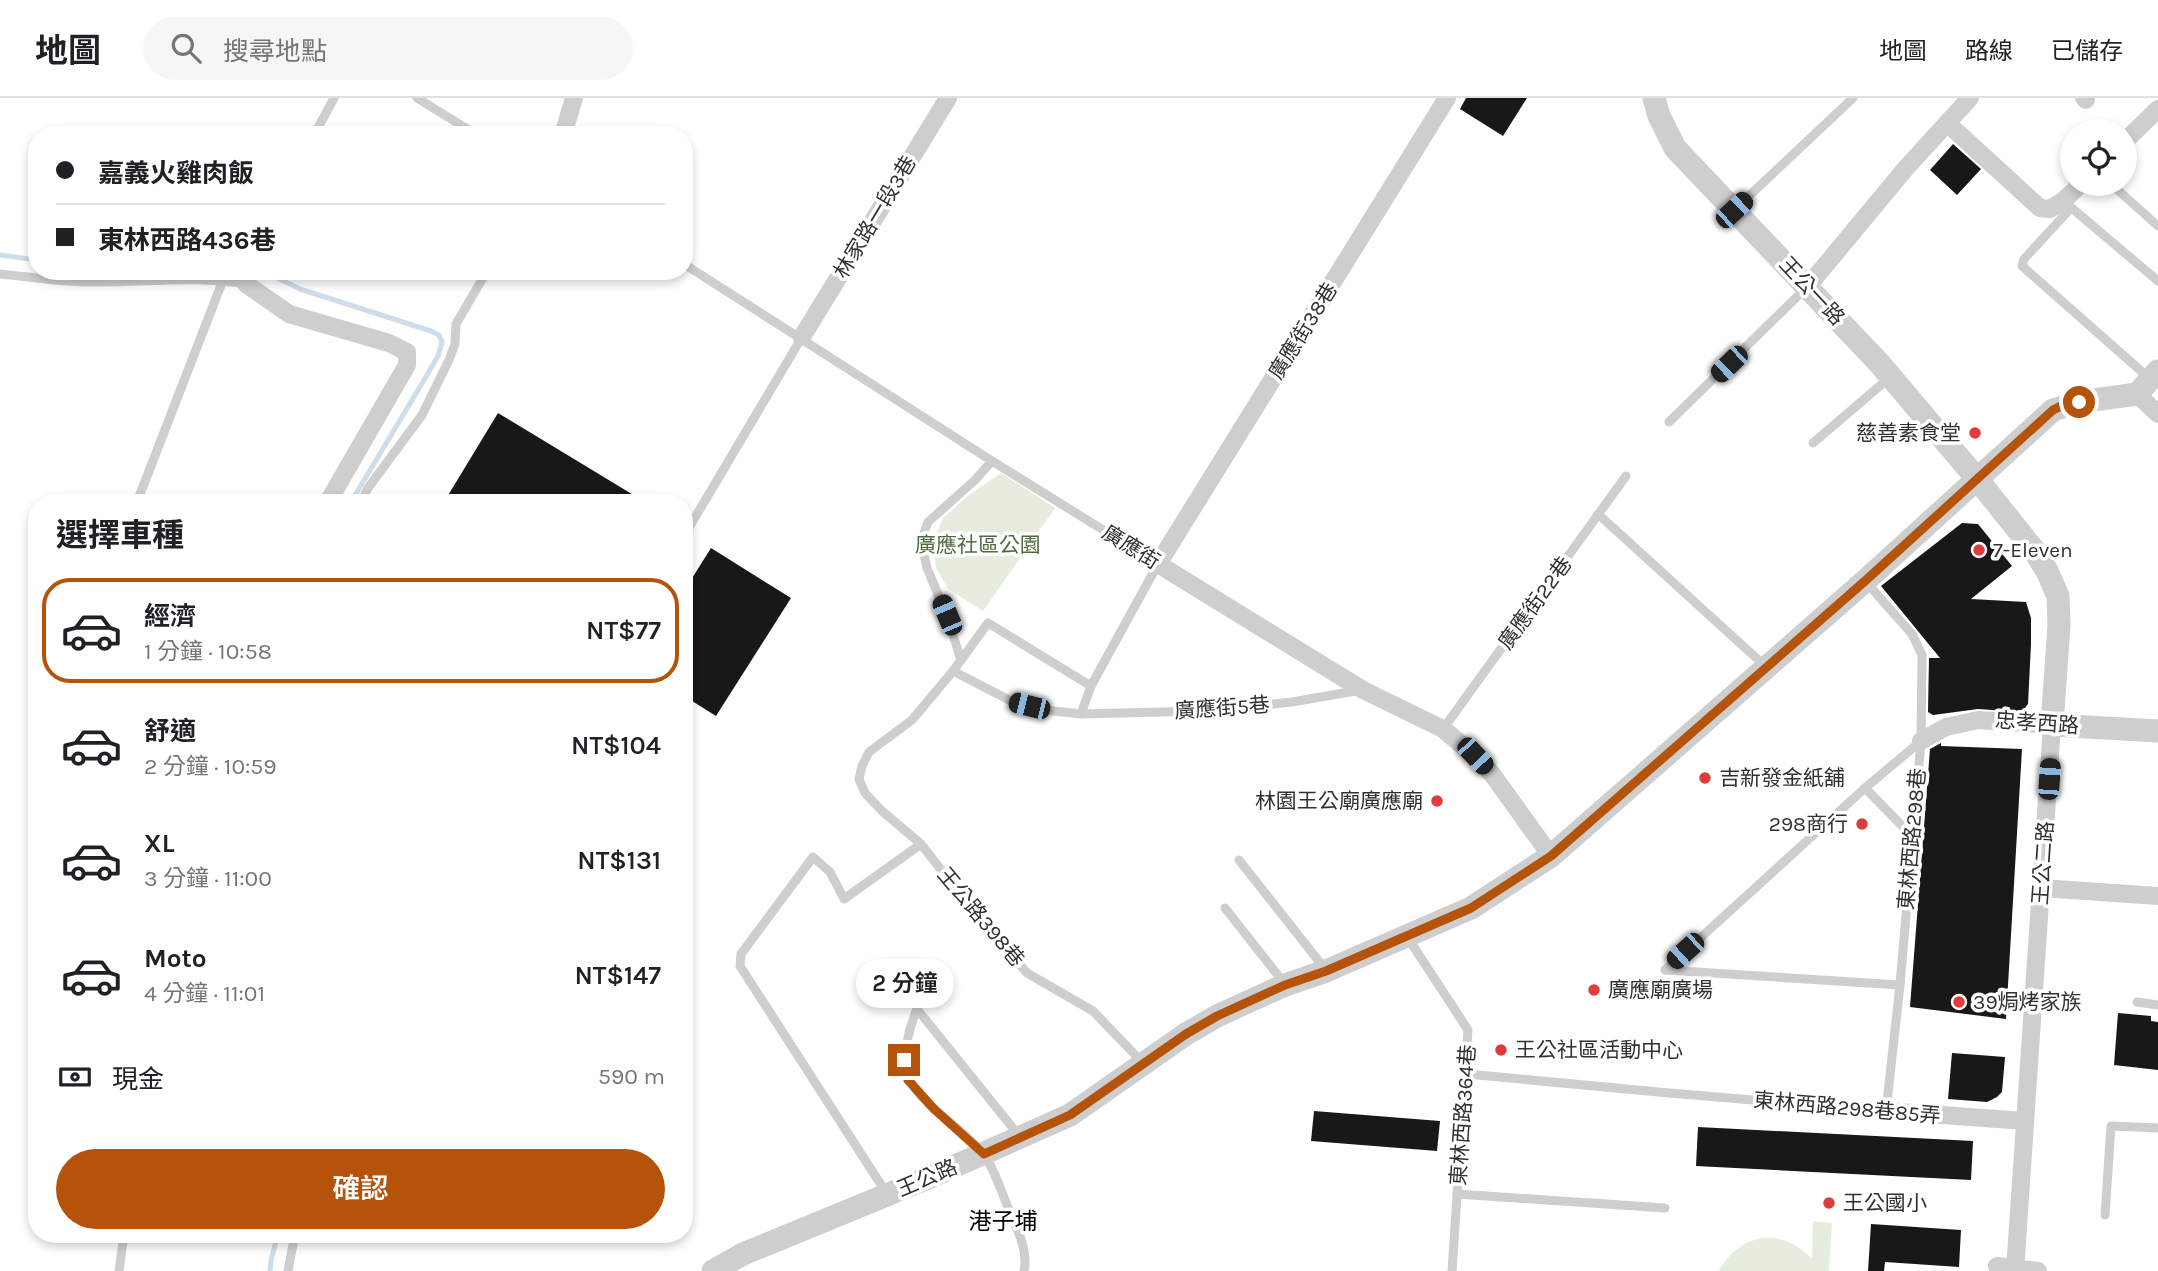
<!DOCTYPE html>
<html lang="zh-TW">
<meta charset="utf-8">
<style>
body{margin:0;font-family:Karla,"Noto Sans TC",sans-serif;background:#f6f6f6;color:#202124;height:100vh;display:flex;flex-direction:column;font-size:26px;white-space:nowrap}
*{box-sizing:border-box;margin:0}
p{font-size:23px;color:#757577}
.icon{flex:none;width:38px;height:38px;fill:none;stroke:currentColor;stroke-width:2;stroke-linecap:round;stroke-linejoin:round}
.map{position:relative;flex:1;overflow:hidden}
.details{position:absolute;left:28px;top:396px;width:665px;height:749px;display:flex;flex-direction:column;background:#fff;border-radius:28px;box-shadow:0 4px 10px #0003}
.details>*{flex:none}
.guide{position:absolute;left:28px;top:28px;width:665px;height:154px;border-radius:28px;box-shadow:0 4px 10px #0003;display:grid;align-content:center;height:154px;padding:0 28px;background:#fff}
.fabs{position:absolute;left:2060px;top:21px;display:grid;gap:14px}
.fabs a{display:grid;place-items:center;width:77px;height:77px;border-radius:50%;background:#fff;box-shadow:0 4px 10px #0003;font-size:35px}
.end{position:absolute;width:32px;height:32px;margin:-16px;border:9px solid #b45309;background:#fff;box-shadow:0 0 0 4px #fff}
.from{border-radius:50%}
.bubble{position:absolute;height:49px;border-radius:24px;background:#fff;box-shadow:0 4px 10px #0003;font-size:23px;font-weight:600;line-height:49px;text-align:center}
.car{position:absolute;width:21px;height:42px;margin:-21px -10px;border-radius:9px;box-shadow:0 0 5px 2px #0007;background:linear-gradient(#222 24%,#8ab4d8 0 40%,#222 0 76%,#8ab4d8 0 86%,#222 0)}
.guide b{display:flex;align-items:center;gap:24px;height:66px;font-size:26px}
.guide b+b{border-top:2px solid #e0e0e0}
.guide i{width:18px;height:18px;background:#202124}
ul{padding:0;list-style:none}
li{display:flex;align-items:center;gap:21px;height:105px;margin:0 14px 10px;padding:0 14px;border:4px solid transparent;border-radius:28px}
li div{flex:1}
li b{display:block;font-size:26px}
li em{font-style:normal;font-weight:600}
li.active{border-color:#b45309}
li>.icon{width:63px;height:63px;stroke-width:1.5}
h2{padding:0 28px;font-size:32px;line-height:84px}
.pay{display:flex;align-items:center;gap:18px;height:77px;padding:0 28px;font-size:26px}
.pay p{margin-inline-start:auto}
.action{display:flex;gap:14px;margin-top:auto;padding:14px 28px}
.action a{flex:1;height:80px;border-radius:42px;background:#b45309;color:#fff;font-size:28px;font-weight:600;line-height:80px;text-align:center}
header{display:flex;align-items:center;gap:42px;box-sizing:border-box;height:98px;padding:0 35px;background:#fff;border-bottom:2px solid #e0e0e0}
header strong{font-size:33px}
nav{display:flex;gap:38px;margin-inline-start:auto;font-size:24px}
.search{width:490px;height:63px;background:#f6f6f6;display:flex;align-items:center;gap:18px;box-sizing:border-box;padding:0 24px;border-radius:38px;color:#757577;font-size:26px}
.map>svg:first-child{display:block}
.green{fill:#e6eddf}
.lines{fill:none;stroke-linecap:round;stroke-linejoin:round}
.stream{stroke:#cdddec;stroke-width:5}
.building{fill:#181818}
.service{stroke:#cecece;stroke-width:9}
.minor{stroke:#cecece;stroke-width:18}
.tertiary{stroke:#cecece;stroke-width:23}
.route{stroke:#b45309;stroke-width:9}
.poi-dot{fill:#df3c3b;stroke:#fff;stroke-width:2.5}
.labels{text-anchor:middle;stroke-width:7;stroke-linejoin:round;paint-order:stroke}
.street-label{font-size:21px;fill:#313131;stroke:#fff}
.poi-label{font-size:21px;fill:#313131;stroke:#fff;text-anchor:start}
.park-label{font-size:21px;fill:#506b3f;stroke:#fff}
.neighbourhood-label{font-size:23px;fill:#000;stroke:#fff}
</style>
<header>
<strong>地圖</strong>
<div class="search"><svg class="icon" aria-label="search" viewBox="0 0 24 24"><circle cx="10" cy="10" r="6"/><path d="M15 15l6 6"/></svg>搜尋地點</div>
<nav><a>地圖</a><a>路線</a><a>已儲存</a></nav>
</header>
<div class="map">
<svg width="2158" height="1173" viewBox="0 0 2158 1173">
<rect width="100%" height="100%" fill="#fff"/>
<g class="green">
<polygon points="1001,375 1055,410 983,513 948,491 936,470 933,444 943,420 970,396"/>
<path d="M1813 1123 1832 1125 1829 1173H1719C1733 1147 1760 1132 1789 1144 1797 1147 1804 1154 1812 1160Z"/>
</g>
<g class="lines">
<g class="stream">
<polyline points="0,157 37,162"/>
<polyline points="263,173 300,191 431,233 439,237 442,244 438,258 427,277 351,404"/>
<polyline points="270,1173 271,1162 278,1136"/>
</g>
</g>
<g class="building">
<polygon points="1466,0 1527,0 1503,38 1460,11"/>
<polygon points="1953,46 1981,71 1957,97 1930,72"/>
<polygon points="498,315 645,404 444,404"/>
<polygon points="1962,425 1978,426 2012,468 1971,501 2026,504 2031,520 2031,546 2028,606 2022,614 1978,611 1933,617 1928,614 1929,560 1940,560 1881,488"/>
<polygon points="711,450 791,500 716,618 684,598 684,493"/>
<polygon points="1941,645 1941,648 2022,651 2006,921 1910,909 1930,651"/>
<polygon points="2118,915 2151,918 2151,923 2158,924 2158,972 2114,967"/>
<polygon points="1952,955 2005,959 2002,994 1997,999 1987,1004 1948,1001"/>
<polygon points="1314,1013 1440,1023 1437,1053 1311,1043"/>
<polygon points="1698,1029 1973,1043 1971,1082 1696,1068"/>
<polygon points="1871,1126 1961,1132 1959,1169 1885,1164 1884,1173 1868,1173"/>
</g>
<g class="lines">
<g class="service">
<polyline points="417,0 477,37"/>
<polyline points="314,37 334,0"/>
<polyline points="2111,86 2158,128"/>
<polyline points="2067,106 2158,183"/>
<polyline points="2071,110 2024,161 2022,168 2149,280"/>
<polyline points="1734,112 1853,0"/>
<polyline points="684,166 992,363 1158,466 1091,588 1081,616"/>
<path d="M0 176C30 179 61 184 91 184 143 185 194 177 246 186"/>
<polyline points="1669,324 1807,189"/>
<polyline points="1813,345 1889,280"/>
<polyline points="137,404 223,182"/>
<polyline points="361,404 368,390 422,317 449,262 455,246 456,226 487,173"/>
<polyline points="1598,416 1765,568"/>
<polyline points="684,438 802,239"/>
<polyline points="961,562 947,518 927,470 921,443 928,424 975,382 992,363"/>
<polyline points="953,573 1013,604 1045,612 1081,616 1202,613 1292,604 1361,592"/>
<polyline points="1091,588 988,525 953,573 912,622 869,654 862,668 859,681 865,695 882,713 921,746 949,782 1027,875 1093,913 1143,965"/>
<polyline points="1443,631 1626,378"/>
<polyline points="1865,690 1912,738"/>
<polyline points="1239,762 1325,871"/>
<polyline points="1225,810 1284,885"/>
<polyline points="1408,840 1468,932 1452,1173"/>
<polyline points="1665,872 1865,690 1921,643"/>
<polyline points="1665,872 1900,887"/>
<polyline points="2137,904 2158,907"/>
<polyline points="1467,976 1669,995 1886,1013 1900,887 1921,643 1922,557 1912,536 1866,484"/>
<path d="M1020 1039 917 911C882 997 934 1001 982 1054 993 1066 1004 1101 1011 1117 1019 1134 1028 1154 1024 1173"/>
<polyline points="887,1096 740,868 741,856 813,759 830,774 844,801 921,746"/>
<polyline points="1457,1096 1665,1110"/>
<polyline points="2105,1117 2111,1028 2158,1030"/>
<polyline points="119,1173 124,1136"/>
<polyline points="288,1173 295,1136"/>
</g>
<g class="minor">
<polyline points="1447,0 1158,466 1363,592 1443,631 1475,658 1492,676 1551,758"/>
<polyline points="2084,0 2086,2"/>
<polyline points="1947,25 2040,110 2050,111 2063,103 2081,86"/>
<polyline points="563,37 574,0"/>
<polyline points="2124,44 2158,11"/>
<polyline points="246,186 289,216 389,245 407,254 407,267 328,404"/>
<polyline points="1808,188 1906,70 1970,0"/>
<polyline points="802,239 948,0"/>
<polyline points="2137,296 2158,316"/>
<polyline points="1921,643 1946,629 1978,622 2052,627 2015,1173"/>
<polyline points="2041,790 2158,798"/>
<polyline points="1886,1013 2025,1023"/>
<polyline points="1997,1168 2038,1173"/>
</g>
<g class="tertiary">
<polyline points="1654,0 1659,18 1675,50 1880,266 1978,382 2033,451 2047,473 2058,498 2059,527 2052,627 2158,633"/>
<polyline points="713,1173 743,1156 928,1080 1070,1017 1186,936 1217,918 1285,887 1326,873 1471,810 1551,758 1865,483 2053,312 2079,304 2137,296 2158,273"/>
</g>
</g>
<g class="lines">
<polyline class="route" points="904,962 908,982 934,1011 984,1056 1070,1017 1186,936 1217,918 1285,887 1326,873 1471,810 1551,758 1865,483 2053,312 2065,306 2079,304"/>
</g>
<g class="poi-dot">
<circle cx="1975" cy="335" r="7"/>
<circle cx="1979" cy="452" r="7"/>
<circle cx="1705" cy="680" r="7"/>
<circle cx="1437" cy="703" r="7"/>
<circle cx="1862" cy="726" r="7"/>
<circle cx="1594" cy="892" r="7"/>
<circle cx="1959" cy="904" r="7"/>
<circle cx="1501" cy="952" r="7"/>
<circle cx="1829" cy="1105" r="7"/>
</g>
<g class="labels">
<g class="street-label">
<text transform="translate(875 119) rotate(-59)" y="7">林家路一段3巷</text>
<text transform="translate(1812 193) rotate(47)" y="7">王公一路</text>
<text transform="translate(1303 233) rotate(-58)" y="7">廣應街38巷</text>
<text transform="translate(1131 449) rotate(32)" y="7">廣應街</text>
<text transform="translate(1535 505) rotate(-54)" y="7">廣應街22巷</text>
<text transform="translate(1222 610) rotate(-4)" y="7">廣應街5巷</text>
<text transform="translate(2037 625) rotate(4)" y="7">忠孝西路</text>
<text transform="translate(1912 741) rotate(-85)" y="7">東林西路298巷</text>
<text transform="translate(2043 765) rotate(-86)" y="7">王公二路</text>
<text transform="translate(981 819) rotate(50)" y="7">王公路398巷</text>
<text transform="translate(1847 1010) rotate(5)" y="7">東林西路298巷85弄</text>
<text transform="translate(1463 1017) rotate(-86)" y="7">東林西路364巷</text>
<text transform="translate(927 1080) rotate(-23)" y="7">王公路</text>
</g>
<g class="poi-label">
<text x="1961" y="342" text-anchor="end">慈善素食堂</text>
<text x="1993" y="459">7-Eleven</text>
<text x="1719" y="687">吉新發金紙舖</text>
<text x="1423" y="710" text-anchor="end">林園王公廟廣應廟</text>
<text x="1848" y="733" text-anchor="end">298商行</text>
<text x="1608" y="899">廣應廟廣場</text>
<text x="1973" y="911">39焗烤家族</text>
<text x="1515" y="959">王公社區活動中心</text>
<text x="1843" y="1112">王公國小</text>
</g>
<g class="park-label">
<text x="978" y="454">廣應社區公園</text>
</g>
<g class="neighbourhood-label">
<text x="1003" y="1131">港子埔</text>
</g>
</g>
</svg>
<div class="fabs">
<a><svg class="icon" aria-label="locate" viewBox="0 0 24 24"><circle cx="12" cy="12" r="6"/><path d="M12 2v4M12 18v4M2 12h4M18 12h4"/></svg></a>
</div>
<i class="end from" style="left:2079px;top:304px"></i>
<i class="end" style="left:904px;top:962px"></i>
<div class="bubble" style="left:856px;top:861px;width:98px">2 分鐘</div>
<i class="car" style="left:1734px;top:112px;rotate:47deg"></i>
<i class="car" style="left:1729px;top:266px;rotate:226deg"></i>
<i class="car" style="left:947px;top:517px;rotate:337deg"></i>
<i class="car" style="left:1029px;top:608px;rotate:284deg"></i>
<i class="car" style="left:1475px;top:658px;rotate:137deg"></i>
<i class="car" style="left:2049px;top:681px;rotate:4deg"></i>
<i class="car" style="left:1685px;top:853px;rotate:228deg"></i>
<div class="guide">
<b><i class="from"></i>嘉義火雞肉飯</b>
<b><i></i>東林西路436巷</b>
</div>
<section class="details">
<h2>選擇車種</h2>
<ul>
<li class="active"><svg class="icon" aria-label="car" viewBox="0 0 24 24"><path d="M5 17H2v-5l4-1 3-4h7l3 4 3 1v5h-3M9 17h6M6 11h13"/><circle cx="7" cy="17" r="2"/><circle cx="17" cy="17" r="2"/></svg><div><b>經濟</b><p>1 分鐘 · 10:58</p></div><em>NT$77</em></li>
<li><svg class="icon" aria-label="car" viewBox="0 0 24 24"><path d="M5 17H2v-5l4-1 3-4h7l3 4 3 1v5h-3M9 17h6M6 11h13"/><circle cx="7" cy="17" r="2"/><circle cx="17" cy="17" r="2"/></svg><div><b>舒適</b><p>2 分鐘 · 10:59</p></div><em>NT$104</em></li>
<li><svg class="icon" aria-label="car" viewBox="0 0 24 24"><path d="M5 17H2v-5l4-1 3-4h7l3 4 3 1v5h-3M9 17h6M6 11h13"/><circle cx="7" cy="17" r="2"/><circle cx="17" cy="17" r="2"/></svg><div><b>XL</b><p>3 分鐘 · 11:00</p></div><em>NT$131</em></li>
<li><svg class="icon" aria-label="car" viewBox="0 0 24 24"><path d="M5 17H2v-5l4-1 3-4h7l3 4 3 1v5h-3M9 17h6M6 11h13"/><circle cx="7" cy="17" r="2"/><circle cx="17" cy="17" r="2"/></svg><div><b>Moto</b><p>4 分鐘 · 11:01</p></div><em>NT$147</em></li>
</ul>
<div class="pay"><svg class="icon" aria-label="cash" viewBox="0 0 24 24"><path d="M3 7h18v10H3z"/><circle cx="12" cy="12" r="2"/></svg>現金<p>590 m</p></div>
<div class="action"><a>確認</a></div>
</section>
</div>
